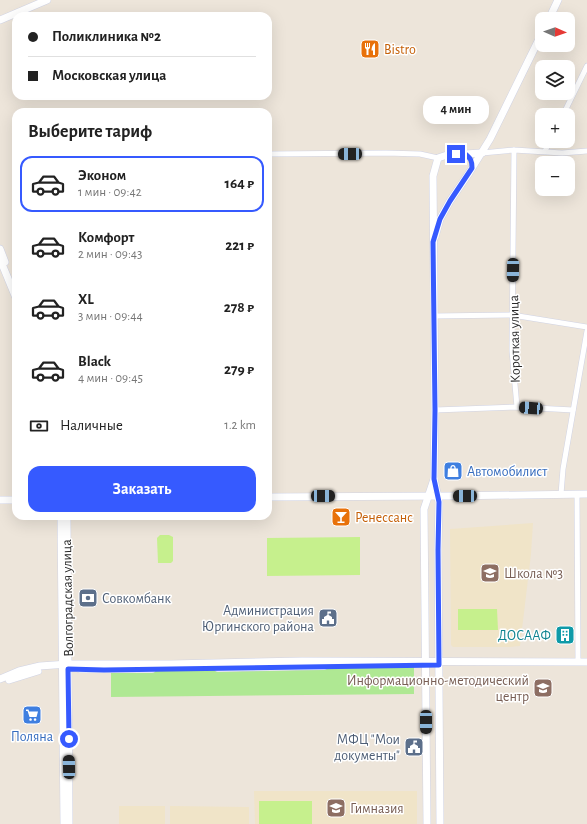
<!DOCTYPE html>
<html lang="ru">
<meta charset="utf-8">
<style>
body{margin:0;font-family:"Alegreya Sans",sans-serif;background:#f2f2f2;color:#222;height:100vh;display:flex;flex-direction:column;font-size:15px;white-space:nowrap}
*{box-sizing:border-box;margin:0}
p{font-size:13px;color:#767676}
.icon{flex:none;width:22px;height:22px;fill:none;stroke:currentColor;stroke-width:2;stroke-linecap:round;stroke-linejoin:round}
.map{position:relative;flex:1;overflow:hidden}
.drawer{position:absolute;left:12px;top:108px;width:260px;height:412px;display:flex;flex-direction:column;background:#fff;border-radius:12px;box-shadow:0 4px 16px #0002}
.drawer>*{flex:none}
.guide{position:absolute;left:12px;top:12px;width:260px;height:88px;border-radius:12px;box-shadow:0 4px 16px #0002;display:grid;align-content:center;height:88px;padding:0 16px;background:#fff}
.needle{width:26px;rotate:92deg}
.controls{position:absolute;left:535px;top:12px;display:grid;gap:8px}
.controls a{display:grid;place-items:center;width:40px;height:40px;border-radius:8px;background:#fff;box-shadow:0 4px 16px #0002;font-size:20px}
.end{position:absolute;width:18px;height:18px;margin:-9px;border:5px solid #365aff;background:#fff;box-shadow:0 0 0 2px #fff}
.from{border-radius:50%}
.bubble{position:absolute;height:28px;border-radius:12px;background:#fff;box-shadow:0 4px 16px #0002;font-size:13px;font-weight:700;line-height:28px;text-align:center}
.car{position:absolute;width:12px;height:24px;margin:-12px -6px;border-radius:5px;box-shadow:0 0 3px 1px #0007;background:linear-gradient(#222 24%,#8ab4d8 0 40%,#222 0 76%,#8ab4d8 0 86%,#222 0)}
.guide b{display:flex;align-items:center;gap:14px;height:38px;font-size:15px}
.guide b+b{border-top:1px solid #e0e0e0}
.guide i{width:10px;height:10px;background:#222}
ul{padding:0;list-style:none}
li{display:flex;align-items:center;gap:12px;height:56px;margin:0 8px 6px;padding:0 8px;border:2px solid transparent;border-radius:12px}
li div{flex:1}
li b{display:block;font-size:15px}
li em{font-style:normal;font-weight:700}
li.active{border-color:#365aff}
li>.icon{width:36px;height:36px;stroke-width:1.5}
h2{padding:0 16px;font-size:18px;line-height:48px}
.pay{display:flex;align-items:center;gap:10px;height:44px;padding:0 16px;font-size:15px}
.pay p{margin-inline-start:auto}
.primary-button{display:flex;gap:8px;margin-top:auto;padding:8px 16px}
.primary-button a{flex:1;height:46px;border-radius:12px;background:#365aff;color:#fff;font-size:16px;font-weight:700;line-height:46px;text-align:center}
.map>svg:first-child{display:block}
.education{fill:#f0e4c8}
.green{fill:#afe893}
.pitch{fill:#c6f08d}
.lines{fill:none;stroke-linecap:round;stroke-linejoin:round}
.street-casing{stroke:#d0d3e4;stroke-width:6}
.secondary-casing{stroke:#d0d3e4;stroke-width:8}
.street{stroke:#fff;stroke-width:5}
.secondary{stroke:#fff;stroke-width:7}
.route{stroke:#365aff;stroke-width:5}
.labels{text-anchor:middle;stroke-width:3;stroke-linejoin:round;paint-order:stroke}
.food-label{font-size:14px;fill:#c56008;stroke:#fff;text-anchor:start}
.street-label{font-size:14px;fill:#2a2a2a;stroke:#fff}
.shop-label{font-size:14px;fill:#366cbe;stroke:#fff;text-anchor:start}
.education-label{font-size:14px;fill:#785e54;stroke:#fff;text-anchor:start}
.service-label{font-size:14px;fill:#4e5e75;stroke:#fff;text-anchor:end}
.culture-label{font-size:14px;fill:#0d838f;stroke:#fff;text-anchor:end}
</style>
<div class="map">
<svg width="587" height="824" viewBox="0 0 587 824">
<rect width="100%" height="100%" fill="#ede5da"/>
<g class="education">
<polygon points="533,523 531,554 520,646 510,647 453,647 451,645 450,529"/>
<polygon points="254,791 417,791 417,824 255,824"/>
<rect x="119" y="806" width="46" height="18"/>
<polygon points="170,806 249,807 249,824 170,824"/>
</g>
<polygon class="green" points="414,667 414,694 111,697 111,669"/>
<g class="pitch">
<polygon points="160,535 169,535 173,537 173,561 171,563 158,563 157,538"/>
<polygon points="360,537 360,575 267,576 267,538"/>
<polygon points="458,609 497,609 498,630 458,630"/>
<rect x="259" y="801" width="53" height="23"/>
</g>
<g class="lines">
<defs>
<g id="street">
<polyline points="563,115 587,66"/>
<polyline points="514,150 512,351 517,407"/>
<polyline points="545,151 550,141"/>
<polyline points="482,153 514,150 562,153 587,151"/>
<polyline points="268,154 386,153 420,154 438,158"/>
<polyline points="434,316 512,315 587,327"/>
<polyline points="435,410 517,407 573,410"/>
<polyline points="561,494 563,469 587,331"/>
<polyline points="577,494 578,662"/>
</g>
<g id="secondary">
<polyline points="549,19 558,0"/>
<polyline points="0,20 47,0"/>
<polyline points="435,237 440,219 450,201 469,173 490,139 542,33"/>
<polyline points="0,249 5,262"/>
<polyline points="0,259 16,298"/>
<polyline points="268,497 449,496 587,494"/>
<polyline points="0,500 16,500"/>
<polyline points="61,516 64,824"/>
<polyline points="67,516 69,824"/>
<polyline points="218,668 324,666"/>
<polyline points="80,669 152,669"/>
<polyline points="0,679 19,671 40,666 68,664 171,664 302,661 587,662"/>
<polyline points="9,680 38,671"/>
<polyline points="427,824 424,509 434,479"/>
<polyline points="440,824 438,549 439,502 434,479 435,410 433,176 438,158 447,155 482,153"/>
</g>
</defs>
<use href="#street" class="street-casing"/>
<use href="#secondary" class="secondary-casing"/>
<use href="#street" class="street"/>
<use href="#secondary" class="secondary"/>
</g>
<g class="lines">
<path class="route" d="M69 739 68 669 104 670 439 665 438 550 439 502 434 479 435 410 433 242 440 219 450 201 472 168C472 161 471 158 464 153L456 154"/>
</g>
<defs>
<symbol id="restaurant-square" viewBox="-11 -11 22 22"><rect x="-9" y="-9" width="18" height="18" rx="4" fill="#e8710a" stroke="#fff"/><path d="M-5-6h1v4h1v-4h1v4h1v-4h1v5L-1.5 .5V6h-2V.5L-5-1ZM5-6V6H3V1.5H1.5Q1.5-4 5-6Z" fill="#fff"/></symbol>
<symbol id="shop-square" viewBox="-11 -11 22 22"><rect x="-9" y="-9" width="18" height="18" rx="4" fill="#3f7fe0" stroke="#fff"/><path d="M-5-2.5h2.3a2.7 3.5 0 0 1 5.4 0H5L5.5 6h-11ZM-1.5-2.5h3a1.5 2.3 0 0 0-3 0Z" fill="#fff"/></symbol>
<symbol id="bar-square" viewBox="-11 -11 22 22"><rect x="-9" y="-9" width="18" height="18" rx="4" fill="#e8710a" stroke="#fff"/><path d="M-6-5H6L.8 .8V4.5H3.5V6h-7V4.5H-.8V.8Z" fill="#fff"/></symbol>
<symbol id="school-square" viewBox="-11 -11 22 22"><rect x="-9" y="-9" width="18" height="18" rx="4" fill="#8d6e63" stroke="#fff"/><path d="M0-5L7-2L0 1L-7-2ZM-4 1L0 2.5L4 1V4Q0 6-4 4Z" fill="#fff"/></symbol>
<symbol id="bank-square" viewBox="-11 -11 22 22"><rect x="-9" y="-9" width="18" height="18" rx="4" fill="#5c6f8a" stroke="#fff"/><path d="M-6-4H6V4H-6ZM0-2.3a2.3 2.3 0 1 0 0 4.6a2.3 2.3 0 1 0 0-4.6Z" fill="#fff"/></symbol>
<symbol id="civic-square" viewBox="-11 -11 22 22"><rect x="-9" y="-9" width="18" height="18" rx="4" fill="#5c6f8a" stroke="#fff"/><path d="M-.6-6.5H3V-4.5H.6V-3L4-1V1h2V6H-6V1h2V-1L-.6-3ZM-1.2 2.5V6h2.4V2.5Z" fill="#fff"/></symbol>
<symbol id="building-square" viewBox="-11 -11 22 22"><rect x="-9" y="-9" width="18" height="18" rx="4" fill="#0f9aa8" stroke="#fff"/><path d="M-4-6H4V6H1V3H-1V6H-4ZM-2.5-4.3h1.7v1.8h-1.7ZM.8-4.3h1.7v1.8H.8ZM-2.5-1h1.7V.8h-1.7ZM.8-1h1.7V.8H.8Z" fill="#fff"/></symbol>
<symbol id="university-square" viewBox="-11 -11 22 22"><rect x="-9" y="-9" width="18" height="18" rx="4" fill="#8d6e63" stroke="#fff"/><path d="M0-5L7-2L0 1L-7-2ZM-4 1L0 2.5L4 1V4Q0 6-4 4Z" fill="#fff"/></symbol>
<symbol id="supermarket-square" viewBox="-11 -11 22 22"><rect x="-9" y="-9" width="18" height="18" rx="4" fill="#3f7fe0" stroke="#fff"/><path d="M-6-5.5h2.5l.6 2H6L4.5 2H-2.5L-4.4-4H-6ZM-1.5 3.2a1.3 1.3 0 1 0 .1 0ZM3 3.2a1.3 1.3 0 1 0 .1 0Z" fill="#fff"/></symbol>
</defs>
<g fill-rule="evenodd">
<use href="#restaurant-square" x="359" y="38" width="22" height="22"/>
<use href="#shop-square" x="442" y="460" width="22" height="22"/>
<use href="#bar-square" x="330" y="506" width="22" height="22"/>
<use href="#school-square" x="479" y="562" width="22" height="22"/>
<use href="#bank-square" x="77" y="587" width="22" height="22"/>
<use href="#civic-square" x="317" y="607" width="22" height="22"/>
<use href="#building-square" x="554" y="624" width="22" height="22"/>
<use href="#university-square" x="532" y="677" width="22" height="22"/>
<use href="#supermarket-square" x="21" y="704" width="22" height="22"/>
<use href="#civic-square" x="403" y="736" width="22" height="22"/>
<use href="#school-square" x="325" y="797" width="22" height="22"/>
</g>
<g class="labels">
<g class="food-label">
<text x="384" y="54">Bistro</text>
<text x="355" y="522">Ренессанс</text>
</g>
<g class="street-label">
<text transform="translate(514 339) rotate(-91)" y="5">Короткая улица</text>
<text transform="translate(67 598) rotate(-91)" y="5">Волгоградская улица</text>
</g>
<g class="shop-label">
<text x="467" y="476">Автомобилист</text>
<text x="32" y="741" text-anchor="middle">Поляна</text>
</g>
<g class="education-label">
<text x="504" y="578">Школа №3</text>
<text x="529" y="685" text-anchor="end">Информационно-методический<tspan x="529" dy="16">центр</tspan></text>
<text x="350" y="813">Гимназия</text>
</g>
<g class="service-label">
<text x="102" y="603" text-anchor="start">Совкомбанк</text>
<text x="314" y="615">Администрация<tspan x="314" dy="16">Юргинского района</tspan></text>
<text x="400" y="744">МФЦ "Мои<tspan x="400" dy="16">документы"</tspan></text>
</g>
<g class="culture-label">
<text x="551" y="640">ДОСААФ</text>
</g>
</g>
</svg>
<div class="controls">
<a><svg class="needle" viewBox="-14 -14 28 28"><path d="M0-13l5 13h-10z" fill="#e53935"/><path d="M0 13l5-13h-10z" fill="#767676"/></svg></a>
<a><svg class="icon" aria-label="layers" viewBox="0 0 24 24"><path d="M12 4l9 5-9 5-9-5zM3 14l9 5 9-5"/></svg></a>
<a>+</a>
<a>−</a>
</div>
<i class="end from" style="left:69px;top:739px"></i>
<i class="end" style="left:456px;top:154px"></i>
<div class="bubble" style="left:423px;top:96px;width:66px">4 мин</div>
<i class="car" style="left:350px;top:154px;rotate:269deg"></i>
<i class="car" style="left:513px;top:270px;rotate:181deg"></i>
<i class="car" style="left:531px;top:408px;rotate:274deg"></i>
<i class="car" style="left:323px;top:496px;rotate:90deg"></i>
<i class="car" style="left:465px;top:496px;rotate:269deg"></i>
<i class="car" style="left:426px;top:722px;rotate:180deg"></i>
<i class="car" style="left:69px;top:767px;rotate:359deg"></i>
<div class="guide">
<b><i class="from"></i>Поликлиника №2</b>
<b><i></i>Московская улица</b>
</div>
<section class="drawer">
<h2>Выберите тариф</h2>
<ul>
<li class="active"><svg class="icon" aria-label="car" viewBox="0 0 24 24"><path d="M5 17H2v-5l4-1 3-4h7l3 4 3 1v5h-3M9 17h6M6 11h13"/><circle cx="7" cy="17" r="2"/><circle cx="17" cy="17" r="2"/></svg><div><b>Эконом</b><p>1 мин · 09:42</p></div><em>164 ₽</em></li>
<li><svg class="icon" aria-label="car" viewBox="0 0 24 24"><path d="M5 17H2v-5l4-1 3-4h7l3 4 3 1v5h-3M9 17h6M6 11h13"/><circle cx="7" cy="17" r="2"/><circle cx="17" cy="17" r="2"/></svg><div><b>Комфорт</b><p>2 мин · 09:43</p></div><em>221 ₽</em></li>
<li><svg class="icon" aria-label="car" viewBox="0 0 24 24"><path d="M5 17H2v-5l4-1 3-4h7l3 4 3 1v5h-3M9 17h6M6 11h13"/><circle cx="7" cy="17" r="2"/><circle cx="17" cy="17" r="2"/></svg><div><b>XL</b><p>3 мин · 09:44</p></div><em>278 ₽</em></li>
<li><svg class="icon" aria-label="car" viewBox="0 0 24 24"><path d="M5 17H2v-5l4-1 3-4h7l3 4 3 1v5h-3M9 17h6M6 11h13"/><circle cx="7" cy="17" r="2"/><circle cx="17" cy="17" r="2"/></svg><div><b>Black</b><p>4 мин · 09:45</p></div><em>279 ₽</em></li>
</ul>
<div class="pay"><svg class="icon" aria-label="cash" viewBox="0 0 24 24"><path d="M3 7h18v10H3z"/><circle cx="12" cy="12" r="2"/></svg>Наличные<p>1.2 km</p></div>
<div class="primary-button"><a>Заказать</a></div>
</section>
</div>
